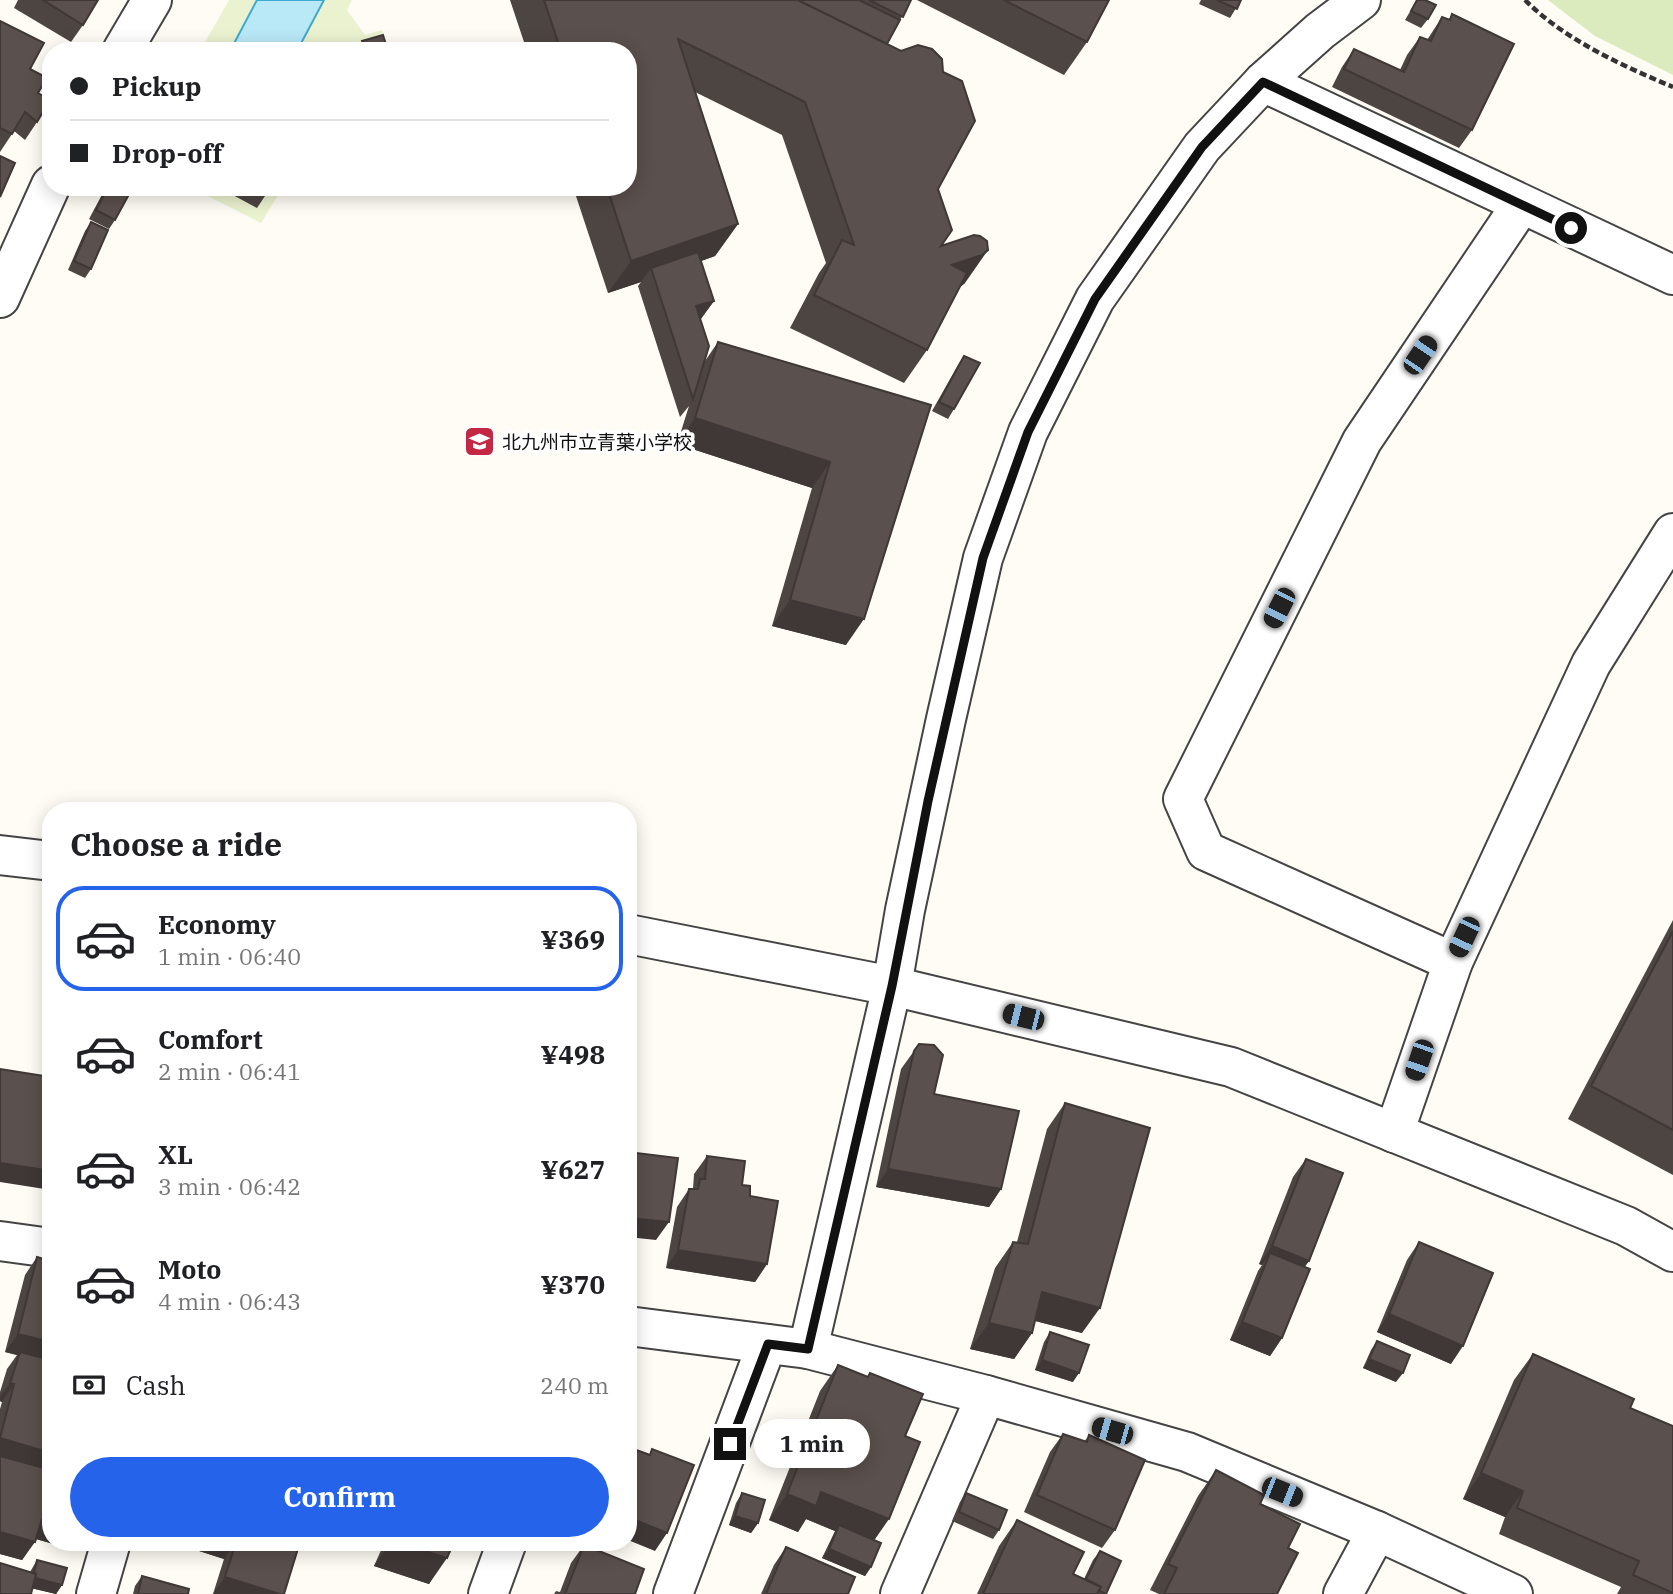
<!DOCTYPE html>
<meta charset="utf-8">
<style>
body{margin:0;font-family:"IBM Plex Serif","Noto Sans JP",serif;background:#f6f6f6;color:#202124;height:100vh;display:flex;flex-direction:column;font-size:26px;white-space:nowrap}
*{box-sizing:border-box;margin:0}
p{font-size:23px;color:#757577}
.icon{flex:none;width:38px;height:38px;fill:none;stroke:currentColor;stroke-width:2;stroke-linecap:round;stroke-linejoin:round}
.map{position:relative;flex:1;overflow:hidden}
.drawer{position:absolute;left:42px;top:802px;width:595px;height:749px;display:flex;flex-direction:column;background:#fff;border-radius:28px;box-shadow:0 4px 18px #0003}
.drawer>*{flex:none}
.guide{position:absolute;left:42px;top:42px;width:595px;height:154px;border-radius:28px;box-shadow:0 4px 18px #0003;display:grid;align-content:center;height:154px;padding:0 28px;background:#fff}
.end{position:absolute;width:32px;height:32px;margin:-16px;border:9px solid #111;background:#fff;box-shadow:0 0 0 4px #fff}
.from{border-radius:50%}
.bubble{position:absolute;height:49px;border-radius:24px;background:#fff;box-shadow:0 4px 18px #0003;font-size:23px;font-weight:700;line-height:49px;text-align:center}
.car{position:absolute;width:21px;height:42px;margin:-21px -10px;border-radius:9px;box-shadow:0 0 5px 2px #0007;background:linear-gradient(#222 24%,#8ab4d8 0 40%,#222 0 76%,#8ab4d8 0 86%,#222 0)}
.guide b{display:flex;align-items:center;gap:24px;height:66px;font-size:26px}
.guide b+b{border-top:2px solid #e0e0e0}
.guide i{width:18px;height:18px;background:#202124}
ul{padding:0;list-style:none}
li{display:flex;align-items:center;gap:21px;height:105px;margin:0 14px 10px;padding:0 14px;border:4px solid transparent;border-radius:28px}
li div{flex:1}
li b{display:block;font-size:26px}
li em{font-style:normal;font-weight:700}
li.active{border-color:#2563eb}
li>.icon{width:63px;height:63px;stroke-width:1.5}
h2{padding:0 28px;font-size:32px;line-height:84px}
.pay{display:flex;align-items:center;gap:18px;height:77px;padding:0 28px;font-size:26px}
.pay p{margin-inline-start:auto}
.cta{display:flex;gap:14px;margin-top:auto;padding:14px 28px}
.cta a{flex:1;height:80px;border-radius:42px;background:#2563eb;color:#fff;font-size:28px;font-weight:700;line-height:80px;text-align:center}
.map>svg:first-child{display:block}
.green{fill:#dbebbd}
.pitch{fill:#ebf2cf}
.water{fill:#b9e8f7;stroke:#3faacf;stroke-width:2}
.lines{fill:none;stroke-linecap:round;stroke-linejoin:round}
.minor-casing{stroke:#444;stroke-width:42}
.tertiary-casing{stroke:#444;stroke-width:42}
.path{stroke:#333;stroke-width:4.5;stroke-dasharray:7 3.5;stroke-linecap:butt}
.minor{stroke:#fff;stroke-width:38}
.tertiary{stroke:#fff;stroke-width:38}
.wall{fill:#4d4542}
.shaded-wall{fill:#3f3836}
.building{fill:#5a504d;stroke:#3f3836;stroke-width:2}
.route{stroke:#111;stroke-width:9}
.labels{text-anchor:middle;stroke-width:7;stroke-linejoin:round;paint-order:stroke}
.poi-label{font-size:19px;fill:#111;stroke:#fff;text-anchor:start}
</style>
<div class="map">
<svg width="1673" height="1594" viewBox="0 0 1673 1594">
<rect width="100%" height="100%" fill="#fffcf5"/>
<polygon class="green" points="1548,0 1673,0 1673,75 1595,36"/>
<g class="pitch">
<polygon points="229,0 352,0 347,10 365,35 382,30 388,51 200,51"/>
<polygon points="190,187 283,187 261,223"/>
</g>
<polygon class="water" points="257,0 324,0 297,51 230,51"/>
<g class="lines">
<defs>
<g id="minor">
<polyline points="122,51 152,0"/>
<polyline points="1263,82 1673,275"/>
<polyline points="0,298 51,185"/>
<polyline points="1453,962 1206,851 1183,799 1362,441 1521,205"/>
<polyline points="1394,1133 1453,962 1591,664 1673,533"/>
<polyline points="0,1241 51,1248"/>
<polyline points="628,1326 808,1349 986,1395 1187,1452 1377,1531 1513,1594"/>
<polyline points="808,1349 892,986 905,910 946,719 983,558 1028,432 1095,299 1202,147 1263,82 1320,31 1361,0"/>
<polyline points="96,1594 111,1542"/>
<polyline points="488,1594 507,1542"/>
<polyline points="673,1594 767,1344"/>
<polyline points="900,1594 986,1395"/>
<polyline points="1343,1594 1377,1531"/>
</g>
<g id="tertiary">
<polyline points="0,855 51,861"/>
<polyline points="628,934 892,986 1231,1067 1626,1226 1673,1252"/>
</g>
</defs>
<use href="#minor" class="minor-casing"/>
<use href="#tertiary" class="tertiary-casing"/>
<path class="path" d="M1525 0C1565 40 1621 65 1673 87"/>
<use href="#minor" class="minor"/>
<use href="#tertiary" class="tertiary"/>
</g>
<g class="wall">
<polygon points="18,0 98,0 83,25 71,42 14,8"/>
<polygon points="510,0 911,0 887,44 938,189 941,246 965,283 960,287 927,350 904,383 790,328 819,273 826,263 782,135 695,92 738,224 715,256 701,261 714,301 700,319 705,361 718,342 931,405 846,645 772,626 812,488 677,444 689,406 680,417 638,286 641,282 608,293 573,187 628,187 628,51 527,51"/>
<polygon points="917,0 1109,0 1087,42 1064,75"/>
<polygon points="1201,0 1241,0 1230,18 1199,4"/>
<polygon points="1417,0 1428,19 1421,28 1405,20"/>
<polygon points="1452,14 1472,130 1459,148 1332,87 1342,67 1354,49 1400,70 1407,55 1420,37 1427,40 1442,17 1449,19"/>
<polygon points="0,21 30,69 38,93 37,122 25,140 14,131 0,152"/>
<polygon points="362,41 388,51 356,51"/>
<polygon points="106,187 133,187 115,220 109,229 89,219"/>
<polygon points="218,187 271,187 257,208"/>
<polygon points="91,222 91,269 85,278 68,270 85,231"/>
<polygon points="964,356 954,409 948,419 932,411 958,365"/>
<polygon points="1673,920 1673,1175 1568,1119"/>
<polygon points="914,1051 934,1094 1001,1189 989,1207 876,1187 901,1069"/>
<polygon points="1065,1103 1082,1333 1035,1321 1032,1333 1014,1359 970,1349 995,1268 1013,1242 1017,1242 1047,1129"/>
<polygon points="707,1156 742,1185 750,1196 767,1264 755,1282 666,1268 677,1207 689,1189 693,1189 694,1174"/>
<polygon points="1306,1159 1309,1261 1304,1267 1282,1338 1270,1356 1230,1340 1258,1271 1262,1265 1259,1264 1293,1177"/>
<polygon points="1419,1242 1451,1364 1377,1332 1407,1260"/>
<polygon points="37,1257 50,1352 45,1359 64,1547 36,1539 22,1560 0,1554 0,1409 2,1402 0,1401 0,1392 7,1369 17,1355 5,1352 25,1275"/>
<polygon points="1050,1332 1073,1382 1035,1370 1044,1342"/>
<polygon points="1377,1341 1396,1382 1363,1368 1371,1350"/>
<polygon points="1533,1354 1630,1408 1673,1426 1673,1594 1617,1594 1621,1587 1499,1534 1505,1517 1463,1499 1514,1380"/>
<polygon points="838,1365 867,1377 870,1373 905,1436 874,1540 871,1567 865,1576 822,1558 835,1531 806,1519 798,1532 769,1520 820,1391"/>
<polygon points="1063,1434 1084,1442 1089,1435 1115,1530 1102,1548 1024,1512 1050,1452"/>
<polygon points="1216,1470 1260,1504 1288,1548 1277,1594 1159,1594 1150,1590 1198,1496"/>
<polygon points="742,1493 758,1523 751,1533 729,1525 736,1503"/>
<polygon points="966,1493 999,1530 993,1539 952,1521 960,1502"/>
<polygon points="1017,1520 1073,1574 1084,1579 1093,1560 1100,1551 1106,1594 977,1594 999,1546"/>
<polygon points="195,1542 300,1542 284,1594 213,1594 224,1559 193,1549"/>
<polygon points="364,1542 454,1542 429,1584 374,1566 382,1548"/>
<polygon points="584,1545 635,1594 554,1594 556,1591 560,1592 571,1563"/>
<polygon points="786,1547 848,1594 761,1594 774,1565"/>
<polygon points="37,1560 62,1585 56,1594 32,1588 30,1572"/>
<polygon points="142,1576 188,1594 133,1594 135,1586"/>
</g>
<g class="shaded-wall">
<polygon points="738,224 715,256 654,278 651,268 641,282 608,293 631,261"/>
<polygon points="988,250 965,283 959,288 952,265"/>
<polygon points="714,301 701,319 683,324 696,306"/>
<polygon points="695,418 830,462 812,488 677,444"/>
<polygon points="790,600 864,619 846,645 772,626"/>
<polygon points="0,1163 51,1171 51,1190 0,1182"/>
<polygon points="888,1169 1001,1189 989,1207 876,1187"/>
<polygon points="628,1218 669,1222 656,1240 628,1237"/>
<polygon points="1272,1246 1309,1261 1296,1279 1270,1253 1262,1265 1259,1264"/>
<polygon points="678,1250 767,1264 755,1282 666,1268"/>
<polygon points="1042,1292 1100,1308 1082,1333 1024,1318"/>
<polygon points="1389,1314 1463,1346 1451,1364 1377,1332"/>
<polygon points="1242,1322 1282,1338 1270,1356 1230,1340"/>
<polygon points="989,1323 1032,1333 1014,1359 970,1349"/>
<polygon points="18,1334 51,1342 51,1352 50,1352 43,1361 20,1352 17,1355 5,1352"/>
<polygon points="1369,1359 1403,1373 1396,1382 1363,1368"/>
<polygon points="1042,1360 1079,1373 1073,1382 1035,1370"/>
<polygon points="10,1383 14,1384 2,1402 0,1401 0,1397"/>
<polygon points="0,1438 51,1453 51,1475 0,1460"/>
<polygon points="1481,1473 1523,1491 1505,1517 1463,1499"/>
<polygon points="821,1492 889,1519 871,1545 839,1525 835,1531 806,1519 798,1532 769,1520 787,1494"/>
<polygon points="735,1516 758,1523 751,1533 729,1525"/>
<polygon points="628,1517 667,1533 655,1551 628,1540"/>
<polygon points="42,1519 51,1521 51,1542 68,1542 64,1547 29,1537"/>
<polygon points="0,1532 35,1542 22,1560 0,1554"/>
<polygon points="198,1542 236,1542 224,1559 193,1549"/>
<polygon points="364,1542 386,1542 382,1548"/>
<polygon points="391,1542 396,1542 447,1558 429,1584 374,1566"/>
<polygon points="829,1549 871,1567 865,1576 822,1558"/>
<polygon points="225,1577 280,1594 213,1594"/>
<polygon points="33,1578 62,1585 56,1594 26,1587"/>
</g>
<g class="building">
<polygon points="43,0 98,0 83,25"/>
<polygon points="544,0 798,0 901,51 918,45 932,49 942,59 943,72 962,81 975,121 938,189 952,230 941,246 974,235 980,236 987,241 988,250 982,255 952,265 967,273 927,350 814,295 842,240 854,245 805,102 678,39 738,224 631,261 607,187 628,187 628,51 561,51"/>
<polygon points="798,0 859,0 900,20 887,44"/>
<polygon points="869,0 911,0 903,17"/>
<polygon points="1004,0 1109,0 1087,42"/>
<polygon points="1217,0 1241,0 1237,9"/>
<polygon points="1417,0 1425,0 1436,5 1428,19 1411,11"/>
<polygon points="1452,14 1514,44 1472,130 1344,69 1354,49 1404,72 1420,37 1431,41 1442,17 1450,20"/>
<polygon points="0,21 44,43 30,69 47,78 38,93 50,100 37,122 25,112 12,134 0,128"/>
<polygon points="383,35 388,51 365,51 362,41"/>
<polygon points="0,156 15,163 0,197"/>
<polygon points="108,187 133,187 115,220 96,210"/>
<polygon points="91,222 108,230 91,269 74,261"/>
<polygon points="698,252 714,301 696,306 709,346 693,399 651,268"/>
<polygon points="718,342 931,405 864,619 790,600 830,462 695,418"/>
<polygon points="964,356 980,363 954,409 939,402"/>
<polygon points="1673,931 1673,1130 1591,1086"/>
<polygon points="919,1044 934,1045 943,1055 934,1094 1019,1111 1001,1189 888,1169 914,1051"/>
<polygon points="0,1069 51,1077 51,1171 0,1163"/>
<polygon points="1065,1103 1150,1128 1100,1308 1042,1292 1032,1333 989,1323 1013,1242 1028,1244"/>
<polygon points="628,1152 678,1158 669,1222 628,1218"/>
<polygon points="707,1156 745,1161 742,1185 750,1186 750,1196 778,1201 767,1264 678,1250 689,1189 698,1189 700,1179 705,1179"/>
<polygon points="1306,1159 1343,1173 1309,1261 1272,1246"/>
<polygon points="1419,1242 1493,1273 1463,1346 1389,1314"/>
<polygon points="1270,1253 1310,1269 1282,1338 1242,1322"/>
<polygon points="37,1257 51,1261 51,1342 18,1334"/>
<polygon points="1050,1332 1089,1345 1079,1373 1042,1360"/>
<polygon points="1377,1341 1410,1355 1403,1373 1369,1359"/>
<polygon points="20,1352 51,1360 51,1453 0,1438 14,1384 10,1383"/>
<polygon points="1533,1354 1634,1399 1630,1408 1673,1426 1673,1593 1633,1575 1639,1561 1517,1508 1523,1491 1481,1473"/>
<polygon points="838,1365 868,1377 870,1373 923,1394 905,1436 920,1442 889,1519 821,1492 816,1506 787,1494"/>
<polygon points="1063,1434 1087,1442 1089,1435 1145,1460 1115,1530 1037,1495"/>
<polygon points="628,1447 650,1455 652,1449 694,1465 667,1533 628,1517"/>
<polygon points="0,1456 51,1470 51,1521 42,1519 35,1542 0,1532"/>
<polygon points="1216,1470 1264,1495 1260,1504 1300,1524 1288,1548 1298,1553 1277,1594 1164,1594 1177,1568 1168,1564"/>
<polygon points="742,1493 765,1500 758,1523 735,1516"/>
<polygon points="966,1493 1007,1510 999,1530 959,1512"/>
<polygon points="1017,1520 1084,1552 1073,1574 1101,1587 1097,1594 983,1594"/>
<polygon points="839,1525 881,1543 871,1567 829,1549"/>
<polygon points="236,1542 300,1542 284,1594 280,1594 225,1577"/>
<polygon points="396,1542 454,1542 447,1558"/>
<polygon points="584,1545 644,1569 635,1594 565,1594"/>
<polygon points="786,1547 855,1577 848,1594 766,1594"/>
<polygon points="1100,1551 1121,1561 1106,1594 1099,1591 1101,1587 1086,1579"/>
<polygon points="37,1560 67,1568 62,1585 35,1578 36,1574 34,1573"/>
<polygon points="0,1563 36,1574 31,1594 0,1594"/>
<polygon points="142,1576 189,1589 188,1594 138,1594"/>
</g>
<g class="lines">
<polyline class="route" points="730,1444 768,1344 808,1349 892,986 928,801 983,558 1028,432 1095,299 1202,147 1263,82 1571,228"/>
</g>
<defs>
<symbol id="school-square" viewBox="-11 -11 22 22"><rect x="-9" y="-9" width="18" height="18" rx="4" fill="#c32744" stroke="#fff"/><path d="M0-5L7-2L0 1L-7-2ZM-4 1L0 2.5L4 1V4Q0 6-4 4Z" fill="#fff"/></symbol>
</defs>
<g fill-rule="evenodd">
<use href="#school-square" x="462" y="424" width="35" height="35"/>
</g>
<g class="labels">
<g class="poi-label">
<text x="502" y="449">北九州市立青葉小学校</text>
</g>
</g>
</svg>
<i class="end from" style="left:1571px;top:228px"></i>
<i class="end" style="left:730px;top:1444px"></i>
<div class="bubble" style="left:754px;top:1419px;width:116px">1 min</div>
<i class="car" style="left:1420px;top:355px;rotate:34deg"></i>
<i class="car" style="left:1279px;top:608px;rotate:207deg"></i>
<i class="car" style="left:1464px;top:937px;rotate:205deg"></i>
<i class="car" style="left:1023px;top:1017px;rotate:284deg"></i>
<i class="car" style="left:1419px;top:1060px;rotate:199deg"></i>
<i class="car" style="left:1112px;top:1431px;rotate:286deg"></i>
<i class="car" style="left:1282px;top:1492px;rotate:112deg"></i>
<div class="guide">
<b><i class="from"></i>Pickup</b>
<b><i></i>Drop-off</b>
</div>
<section class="drawer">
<h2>Choose a ride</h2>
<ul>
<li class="active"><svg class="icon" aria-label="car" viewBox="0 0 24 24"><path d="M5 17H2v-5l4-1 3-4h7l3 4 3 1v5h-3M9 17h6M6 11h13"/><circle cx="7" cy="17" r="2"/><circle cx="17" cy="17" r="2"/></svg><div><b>Economy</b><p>1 min · 06:40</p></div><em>¥369</em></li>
<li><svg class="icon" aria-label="car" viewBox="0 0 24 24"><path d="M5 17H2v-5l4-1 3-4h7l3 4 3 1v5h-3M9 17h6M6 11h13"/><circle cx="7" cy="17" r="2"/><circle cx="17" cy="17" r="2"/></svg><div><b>Comfort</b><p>2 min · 06:41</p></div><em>¥498</em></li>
<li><svg class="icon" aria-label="car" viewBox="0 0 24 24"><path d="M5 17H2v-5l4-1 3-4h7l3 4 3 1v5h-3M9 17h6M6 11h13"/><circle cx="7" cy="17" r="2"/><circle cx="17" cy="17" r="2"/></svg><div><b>XL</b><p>3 min · 06:42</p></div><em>¥627</em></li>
<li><svg class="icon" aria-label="car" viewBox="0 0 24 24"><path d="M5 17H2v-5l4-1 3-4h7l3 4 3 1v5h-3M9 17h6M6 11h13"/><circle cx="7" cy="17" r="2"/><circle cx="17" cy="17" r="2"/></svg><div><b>Moto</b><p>4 min · 06:43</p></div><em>¥370</em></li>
</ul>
<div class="pay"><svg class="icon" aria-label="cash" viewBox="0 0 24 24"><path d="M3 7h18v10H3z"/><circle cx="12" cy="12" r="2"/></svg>Cash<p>240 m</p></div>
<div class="cta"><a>Confirm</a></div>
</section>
</div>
